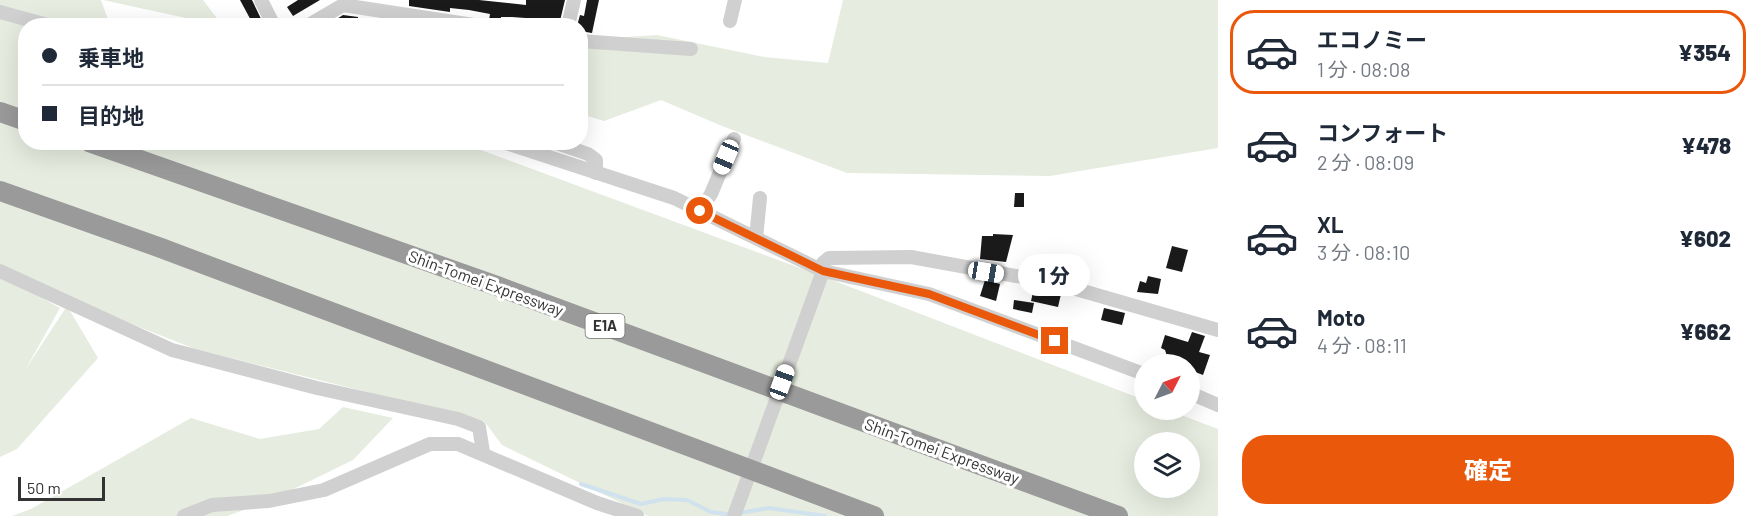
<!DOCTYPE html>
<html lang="ja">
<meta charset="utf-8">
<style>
body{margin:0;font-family:Barlow,"Noto Sans JP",sans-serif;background:#f2f2f3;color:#1f2937;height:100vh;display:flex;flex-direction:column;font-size:22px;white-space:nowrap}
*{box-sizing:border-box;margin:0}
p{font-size:20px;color:#747a83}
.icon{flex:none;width:33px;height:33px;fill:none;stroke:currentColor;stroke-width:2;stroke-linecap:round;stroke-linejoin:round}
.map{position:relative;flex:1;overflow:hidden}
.details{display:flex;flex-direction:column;background:#fff;width:540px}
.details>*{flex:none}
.top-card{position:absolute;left:18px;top:18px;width:570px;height:132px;border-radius:24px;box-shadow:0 6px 24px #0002;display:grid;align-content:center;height:132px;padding:0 24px;background:#fff}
.needle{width:39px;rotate:48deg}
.buttons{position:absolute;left:1134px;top:354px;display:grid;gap:12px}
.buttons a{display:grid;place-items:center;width:66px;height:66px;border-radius:50%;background:#fff;box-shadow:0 6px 24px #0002;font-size:30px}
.scale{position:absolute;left:18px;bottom:15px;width:87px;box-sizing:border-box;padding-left:6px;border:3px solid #333;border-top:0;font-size:16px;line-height:21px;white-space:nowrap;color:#333;-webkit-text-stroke:4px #fff;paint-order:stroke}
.end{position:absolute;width:27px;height:27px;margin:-14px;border:8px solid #ea580c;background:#fff;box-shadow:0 0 0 3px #fff}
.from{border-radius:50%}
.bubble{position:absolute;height:42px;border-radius:21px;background:#fff;box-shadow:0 6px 24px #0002;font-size:20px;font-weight:800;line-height:42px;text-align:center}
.car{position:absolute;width:18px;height:36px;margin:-18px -9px;border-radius:8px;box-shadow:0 0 4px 2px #0007;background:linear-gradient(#fff 24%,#345 0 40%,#fff 0 76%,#345 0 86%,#fff 0)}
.top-card b{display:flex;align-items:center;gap:21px;height:57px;font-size:22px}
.top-card b+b{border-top:2px solid #e0e1e3}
.top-card i{width:15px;height:15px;background:#1f2937}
ul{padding:10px 0 0;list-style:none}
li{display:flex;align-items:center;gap:18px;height:84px;margin:0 12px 9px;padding:0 12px;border:3px solid transparent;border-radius:24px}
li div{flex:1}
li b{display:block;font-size:22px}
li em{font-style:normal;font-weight:800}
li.on{border-color:#ea580c}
li>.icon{width:54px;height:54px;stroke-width:1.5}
.button{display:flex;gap:12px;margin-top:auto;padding:12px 24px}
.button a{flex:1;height:69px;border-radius:24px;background:#ea580c;color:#fff;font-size:24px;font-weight:800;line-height:69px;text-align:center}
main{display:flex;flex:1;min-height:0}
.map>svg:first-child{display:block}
.green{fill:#e6ecdf;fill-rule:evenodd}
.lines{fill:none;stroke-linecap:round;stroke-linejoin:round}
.stream{stroke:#cfe2ee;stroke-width:4}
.building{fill:#1a1a1a}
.minor{stroke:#d0d0d0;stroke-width:14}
.highway{stroke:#9a9a9a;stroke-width:20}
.route{stroke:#ea580c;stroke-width:8}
.labels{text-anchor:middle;stroke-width:6;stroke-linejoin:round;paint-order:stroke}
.shield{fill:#fff;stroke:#707070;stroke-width:1.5}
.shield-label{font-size:15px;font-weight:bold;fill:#333}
.street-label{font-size:16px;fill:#333;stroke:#fff}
</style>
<main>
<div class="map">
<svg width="1218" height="516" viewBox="0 0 1218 516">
<rect width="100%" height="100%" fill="#fff"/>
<g class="green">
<path d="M0 0H101L110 25 26 26V142L462 143 827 278 1144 400V410H1168L1218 429V516H648L502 445 484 421 195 349 0 272ZM1144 442H1190V488H1144Z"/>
<polygon points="103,0 203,0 222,25 218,25"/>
<polygon points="843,0 1218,0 1218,148 1050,176 847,173 722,126 661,100 604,121 581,114 580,40 657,35 764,57 828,63"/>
<polygon points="0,274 60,308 25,370 67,306 98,358 17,449 0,457"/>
<polygon points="343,407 393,418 353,460 269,501 227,516 12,516 31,509 191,418 260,439 319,429"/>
</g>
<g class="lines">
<g class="stream">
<polyline points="581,484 641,504 664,499 687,500 711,512 733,515"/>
<polyline points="740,513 769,508 825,516"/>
</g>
</g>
<g class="building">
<polygon points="240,0 252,0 264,25 254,26"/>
<polygon points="298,0 320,0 293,16 287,7"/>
<polygon points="409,0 479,0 526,5 526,0 565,0 559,25 553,24 553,20 512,17 501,17 501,21 489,20 490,14 469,10 450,8 450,12 409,6"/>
<polygon points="587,0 599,0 592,33 580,31 580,26 577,26 580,15 584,16"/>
<polygon points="343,15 358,17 358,26 329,24"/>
<polygon points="1015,193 1024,193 1024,207 1014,207"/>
<polygon points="993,234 1013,235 1006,262 980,259 982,236 993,236"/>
<polygon points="1172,246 1188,250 1182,272 1166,268"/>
<polygon points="1148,276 1161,279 1158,294 1137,292 1140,281 1146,283"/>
<polygon points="985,280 1000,284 996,301 980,296"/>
<polygon points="1034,288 1061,294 1058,307 1031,301"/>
<polygon points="1014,300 1034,303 1032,313 1013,309"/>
<polygon points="1104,308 1125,313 1122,325 1101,320"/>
<polygon points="1192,332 1205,336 1199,352 1210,355 1203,375 1190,370 1190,364 1180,364 1181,360 1167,356 1165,350 1161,348 1165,335 1188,342"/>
</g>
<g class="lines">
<g class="minor">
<polyline points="261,0 274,26"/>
<polyline points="0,12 51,26"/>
<polyline points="730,21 735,0"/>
<polyline points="307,26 343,5 480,26"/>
<polyline points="568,26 574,0"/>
<polyline points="580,41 691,49"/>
<polyline points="503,142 674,198 823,271 929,294 1144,374"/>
<polyline points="553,142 588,154 596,160 596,173"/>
<polyline points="700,211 711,194 734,139"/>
<polyline points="756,238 760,198"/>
<polyline points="0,271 172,350 317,388 458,419 479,427 483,452"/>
<polyline points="1190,393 1218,405"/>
<polyline points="184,516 212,505 269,501 324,490 430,444 458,444 597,503 637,516"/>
<polyline points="734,516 823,271 823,263 829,258 911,257 1055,283 1218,330"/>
</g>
<g class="highway">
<polyline points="0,112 26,121"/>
<polyline points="89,142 497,286 1118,516"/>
<polyline points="0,191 161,248 874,516"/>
</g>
</g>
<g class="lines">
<polyline class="route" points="700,211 823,271 929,294 1055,341"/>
</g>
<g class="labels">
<rect class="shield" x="585.5" y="314" width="39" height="24" rx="4.5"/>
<g class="shield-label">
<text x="605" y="331">E1A</text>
</g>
<g class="street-label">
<text transform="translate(486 283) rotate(20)" y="6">Shin-Tomei Expressway</text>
<text transform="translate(942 451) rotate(20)" y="6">Shin-Tomei Expressway</text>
</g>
</g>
</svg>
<div class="buttons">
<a><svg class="needle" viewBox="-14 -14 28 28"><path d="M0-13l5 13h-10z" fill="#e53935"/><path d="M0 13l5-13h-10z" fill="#747a83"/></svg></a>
<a><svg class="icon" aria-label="layers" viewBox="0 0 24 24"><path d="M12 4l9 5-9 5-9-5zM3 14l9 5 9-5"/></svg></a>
</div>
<div class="scale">50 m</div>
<i class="end from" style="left:700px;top:211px"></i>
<i class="end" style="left:1055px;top:341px"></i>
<div class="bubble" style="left:1018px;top:254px;width:72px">1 分</div>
<i class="car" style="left:726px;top:157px;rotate:203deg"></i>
<i class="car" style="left:986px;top:272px;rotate:99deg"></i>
<i class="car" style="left:782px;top:382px;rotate:20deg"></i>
<div class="top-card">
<b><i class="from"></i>乗車地</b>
<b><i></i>目的地</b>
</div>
</div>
<section class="details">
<ul>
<li class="on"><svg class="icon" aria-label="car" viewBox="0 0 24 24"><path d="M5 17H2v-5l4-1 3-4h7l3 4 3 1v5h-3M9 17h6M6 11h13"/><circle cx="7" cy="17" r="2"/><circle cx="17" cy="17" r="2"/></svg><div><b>エコノミー</b><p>1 分 · 08:08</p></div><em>¥354</em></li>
<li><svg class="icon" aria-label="car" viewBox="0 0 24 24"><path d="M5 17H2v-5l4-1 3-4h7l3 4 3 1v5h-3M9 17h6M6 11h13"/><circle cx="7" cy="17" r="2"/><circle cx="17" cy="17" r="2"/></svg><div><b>コンフォート</b><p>2 分 · 08:09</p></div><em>¥478</em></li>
<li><svg class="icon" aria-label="car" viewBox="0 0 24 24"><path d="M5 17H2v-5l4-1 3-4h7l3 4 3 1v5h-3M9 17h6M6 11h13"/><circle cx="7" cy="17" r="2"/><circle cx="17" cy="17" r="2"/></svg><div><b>XL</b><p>3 分 · 08:10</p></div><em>¥602</em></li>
<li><svg class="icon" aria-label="car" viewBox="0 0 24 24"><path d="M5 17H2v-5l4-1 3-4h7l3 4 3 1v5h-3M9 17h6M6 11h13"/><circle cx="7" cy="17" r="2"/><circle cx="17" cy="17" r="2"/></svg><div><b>Moto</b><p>4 分 · 08:11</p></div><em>¥662</em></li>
</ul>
<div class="button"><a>確定</a></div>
</section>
</main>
